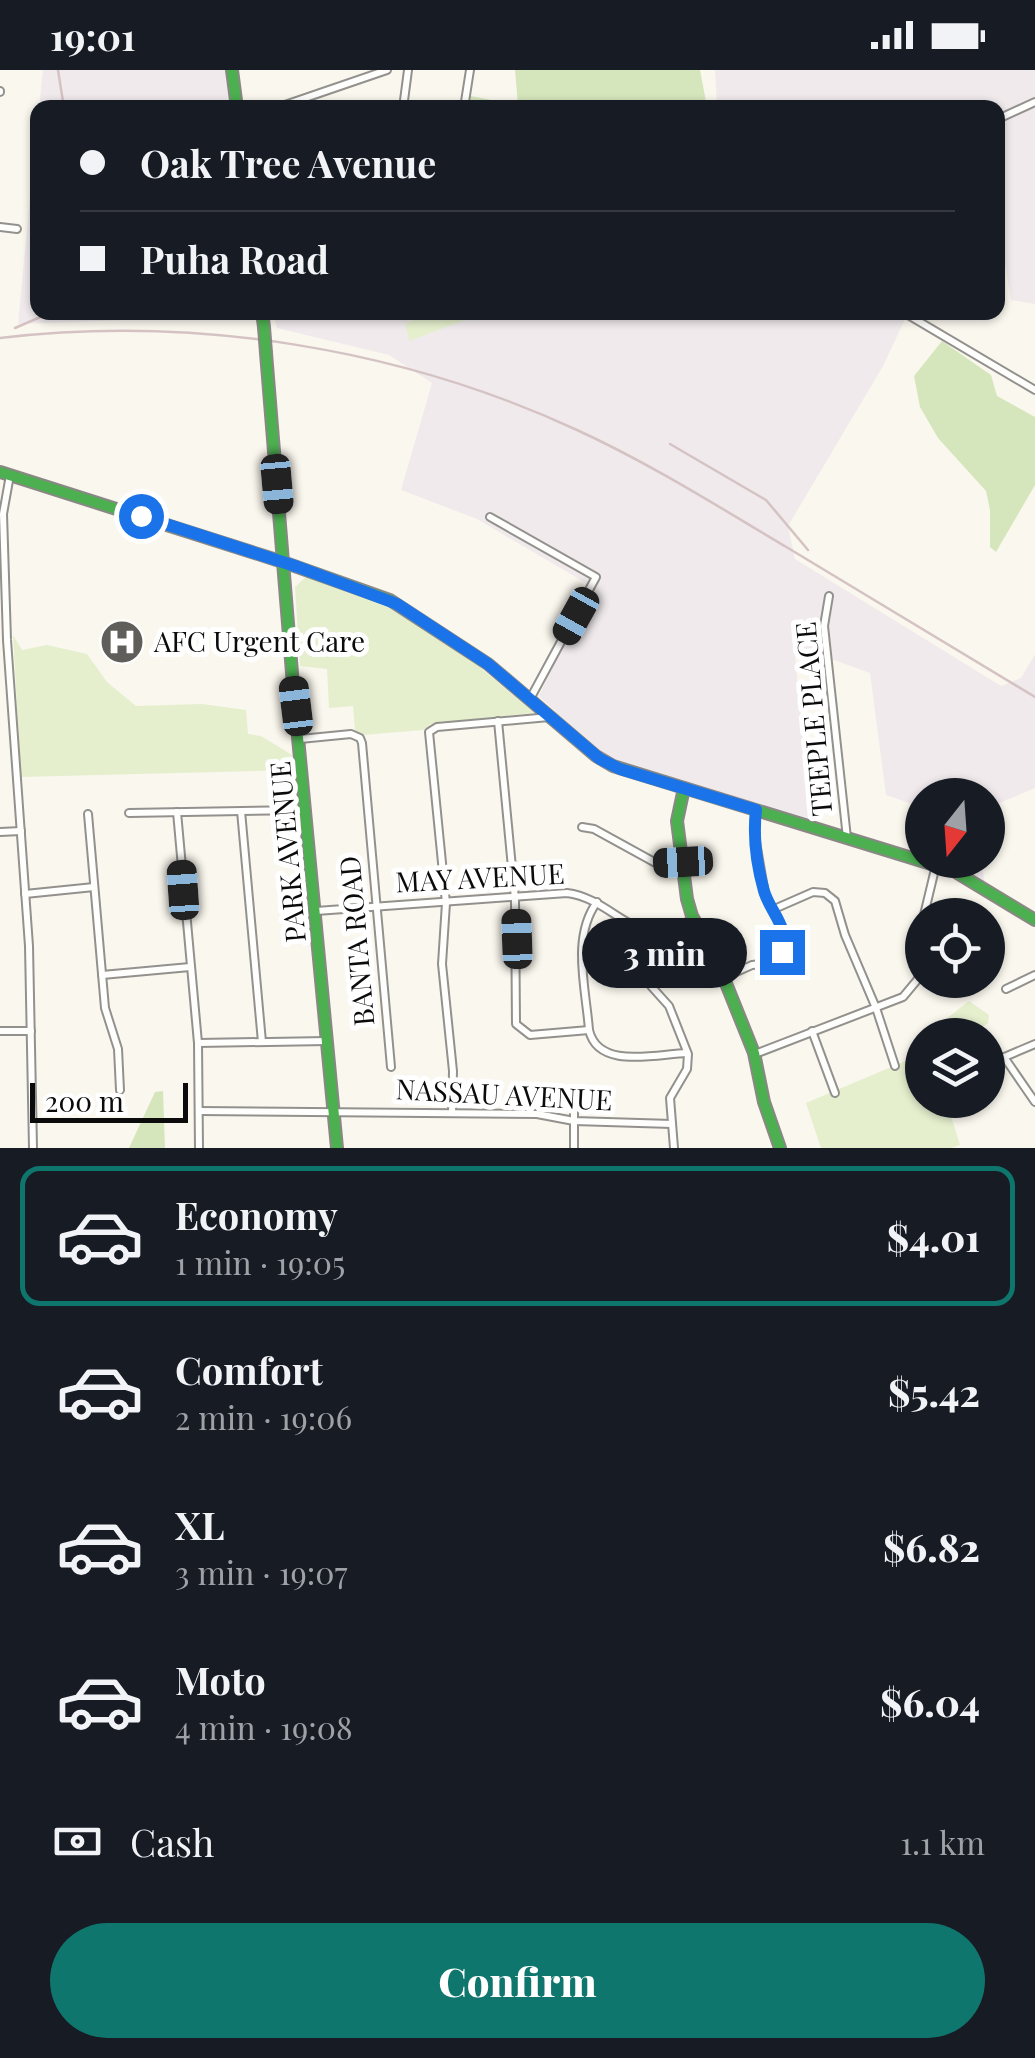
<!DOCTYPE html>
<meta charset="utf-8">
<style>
body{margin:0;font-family:"Playfair Display",serif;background:#242831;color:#f1f3f6;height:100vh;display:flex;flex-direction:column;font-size:38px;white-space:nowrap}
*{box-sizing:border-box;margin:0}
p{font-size:32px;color:#9ea1a6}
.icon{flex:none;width:55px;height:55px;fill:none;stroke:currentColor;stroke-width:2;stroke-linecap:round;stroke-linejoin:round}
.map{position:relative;height:1078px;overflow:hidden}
.side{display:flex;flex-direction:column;background:#171b24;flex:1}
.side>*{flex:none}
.banner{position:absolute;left:30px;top:30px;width:975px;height:220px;border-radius:20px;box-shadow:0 2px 8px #0004;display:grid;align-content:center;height:220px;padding:0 50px;background:#171b24}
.needle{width:65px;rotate:197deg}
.controls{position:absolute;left:905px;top:708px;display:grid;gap:20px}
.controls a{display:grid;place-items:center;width:100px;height:100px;border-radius:50%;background:#171b24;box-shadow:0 2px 8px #0004;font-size:50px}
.scale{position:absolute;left:30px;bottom:25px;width:158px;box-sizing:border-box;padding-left:10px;border:5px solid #0b0b0b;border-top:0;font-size:28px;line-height:35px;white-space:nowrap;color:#0b0b0b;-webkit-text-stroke:8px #fff;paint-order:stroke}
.end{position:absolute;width:45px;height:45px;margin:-22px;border:12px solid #1a73e8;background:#fff;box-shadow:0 0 0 5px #fff}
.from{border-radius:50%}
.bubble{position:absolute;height:70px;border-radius:35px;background:#171b24;box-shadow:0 2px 8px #0004;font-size:32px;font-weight:800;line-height:70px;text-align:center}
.car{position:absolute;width:30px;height:60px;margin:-30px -15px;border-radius:12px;box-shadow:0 0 8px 2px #0007;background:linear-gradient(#222 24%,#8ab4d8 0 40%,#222 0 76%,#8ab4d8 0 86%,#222 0)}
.banner b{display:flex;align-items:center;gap:35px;height:95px;font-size:38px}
.banner b+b{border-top:2px solid #363941}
.banner i{width:25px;height:25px;background:#f1f3f6}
ul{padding:18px 0 0;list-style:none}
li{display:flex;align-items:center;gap:30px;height:140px;margin:0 20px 15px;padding:0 30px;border:5px solid transparent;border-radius:20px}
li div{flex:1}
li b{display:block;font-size:38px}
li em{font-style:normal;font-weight:800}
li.active{border-color:#0f766e}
li>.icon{width:90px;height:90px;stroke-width:1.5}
.pay{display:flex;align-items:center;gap:25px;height:110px;padding:0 50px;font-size:38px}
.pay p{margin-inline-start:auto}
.cta{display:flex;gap:20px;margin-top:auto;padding:20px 50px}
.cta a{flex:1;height:115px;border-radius:60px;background:#0f766e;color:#fff;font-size:40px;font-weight:800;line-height:115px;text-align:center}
.status{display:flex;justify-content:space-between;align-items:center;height:70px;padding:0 50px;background:#171b24;direction:ltr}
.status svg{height:28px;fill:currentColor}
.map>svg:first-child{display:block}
.industrial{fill:#f0eaec}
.green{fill:#e5efce}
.forest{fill:#d6e6bc}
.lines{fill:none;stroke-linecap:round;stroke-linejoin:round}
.street-casing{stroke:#93918d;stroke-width:10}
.fast-casing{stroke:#898884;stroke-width:14}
.street{stroke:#fefefc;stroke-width:6}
.fast{stroke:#4caf50;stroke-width:10}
.rail{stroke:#d5c3c4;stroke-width:2.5}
.fast-bridge-casing{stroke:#898884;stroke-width:14;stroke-linecap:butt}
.fast-bridge{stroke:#4caf50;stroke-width:10}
.route{stroke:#1a73e8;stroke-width:12}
.labels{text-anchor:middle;stroke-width:10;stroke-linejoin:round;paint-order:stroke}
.poi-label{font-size:28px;fill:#0b0b0b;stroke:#fff;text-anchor:start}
.street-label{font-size:28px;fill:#0b0b0b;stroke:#fff}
</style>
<div class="status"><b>19:01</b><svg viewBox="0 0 49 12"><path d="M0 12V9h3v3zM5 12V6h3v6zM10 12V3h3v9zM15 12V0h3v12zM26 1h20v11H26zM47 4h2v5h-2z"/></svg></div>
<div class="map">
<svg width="1035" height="1078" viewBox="0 0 1035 1078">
<rect width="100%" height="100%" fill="#faf7ee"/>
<g class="industrial">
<polygon points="43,0 232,0 237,38 39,38"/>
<polygon points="715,0 1035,0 1035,234 1011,230 1003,180 998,196 998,38 717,37"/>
<polygon points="37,53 38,242 150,243 150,249 18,254"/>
<polygon points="273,243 435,243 405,253 409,270 484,243 908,243 883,296 788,456 795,489 1001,616 1021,608 1035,584 1035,718 988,738 988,725 922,725 922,790 981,790 985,814 910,787 912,734 886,725 870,603 812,582 795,584 811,755 609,692 539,626 591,516 477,449 401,420 432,313 389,285 277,258"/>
</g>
<g class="green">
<polygon points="435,243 435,242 484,243 409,271 405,253"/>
<polygon points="306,507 386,533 477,595 534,643 431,654 423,660 363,665 355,662 353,636 329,638 327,599 300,596 295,517"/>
<polygon points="13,565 22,580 47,575 87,584 107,612 136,636 202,634 246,640 248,664 261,666 292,685 293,700 21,707"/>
<polygon points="969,931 989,945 988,953 971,965 926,965"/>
<polygon points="922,984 922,1030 946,1030 960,1075 952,1078 821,1078 806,1033"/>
</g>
<g class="forest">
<polygon points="515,0 700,0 707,37 464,38 465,25 518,35"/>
<polygon points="942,271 991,305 997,326 1035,347 1035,415 996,482 990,477 990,440 986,421 938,368 920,337 914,306"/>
<polygon points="163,1021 165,1078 129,1078 155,1022"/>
</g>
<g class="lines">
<defs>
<g id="street">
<polyline points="0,21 0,22"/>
<polyline points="276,38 387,0"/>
<polyline points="403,38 408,0"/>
<polyline points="464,38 470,0"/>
<polyline points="998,49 1035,32"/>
<polyline points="0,157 17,159"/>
<polyline points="903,242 1035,320"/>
<polyline points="10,405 3,444 7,570 29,876 33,1078"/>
<polyline points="490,447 596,507 530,629"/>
<polyline points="829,526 824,556 847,768"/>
<polyline points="498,651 515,829 516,954 530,965 589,960"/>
<polyline points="300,669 351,664 360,668 362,673 391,997"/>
<polyline points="241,741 262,972"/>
<polyline points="177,742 198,973 199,1078"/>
<polyline points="129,743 305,740"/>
<polyline points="88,744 105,938 118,979 120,1020"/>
<polyline points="582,757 594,759 654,792 682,792"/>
<polyline points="0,762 21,761"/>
<polyline points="25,824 94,817"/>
<path d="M597 832C571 867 586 919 589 960 598 1000 656 984 687 983"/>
<polyline points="772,840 813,822 825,823 835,831 845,865 876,938 895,996"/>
<path d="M316 841 567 823C616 829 640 888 693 848"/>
<polyline points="924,845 936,795"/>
<polyline points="645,861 643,895 651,916 669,936 688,984 687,999 670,1028 674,1078"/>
<polyline points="102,905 190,897"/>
<polyline points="723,908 752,895 771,893 782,882 785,865 765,824 755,766 756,740"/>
<polyline points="1006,919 1035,905"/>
<polyline points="0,961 31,961"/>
<polyline points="812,961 835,1023"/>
<polyline points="198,973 327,971"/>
<polyline points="755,984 903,927 918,909 922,863"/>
<polyline points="1004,987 1035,1032"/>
<polyline points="988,994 1035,974"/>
<polyline points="574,1021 574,1078"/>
<polyline points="977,1030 977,1032"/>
<polyline points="199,1041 537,1044 574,1051 672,1054"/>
<polyline points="452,1043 453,1001 442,894 446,833 429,662 437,657 549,647"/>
</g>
<g id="fast">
<polyline points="232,0 237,38"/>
<polyline points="262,242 264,257"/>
<polyline points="266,283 293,615 337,1078"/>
<polyline points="0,402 283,492 390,530 488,594 596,686 613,696 954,801 1035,850"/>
<polyline points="684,718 677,751 687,829 692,846 715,886 754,983 764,1032 780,1078"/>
</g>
</defs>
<use href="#street" class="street-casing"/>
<use href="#fast" class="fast-casing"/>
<use href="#street" class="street"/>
<use href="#fast" class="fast"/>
<g class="rail">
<polyline points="58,0 64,38"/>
<polyline points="15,258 52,242"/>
<path d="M0 268C194 245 400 278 577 360 651 394 719 437 788 478 871 528 953 578 1035 627"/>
<polyline points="670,374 766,430 808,480"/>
</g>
<defs>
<polyline id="fast-bridge" points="264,257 266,283"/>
</defs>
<use href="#fast-bridge" class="fast-bridge-casing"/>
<use href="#fast-bridge" class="fast-bridge"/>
</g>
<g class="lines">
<path class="route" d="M141 446 298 497 397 534 488 594 600 689 620 699 756 740C753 766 757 796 764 821 770 842 791 859 782 882"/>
</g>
<defs>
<symbol id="hospital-disc" viewBox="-11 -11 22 22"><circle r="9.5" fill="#5f5e5a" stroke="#fff"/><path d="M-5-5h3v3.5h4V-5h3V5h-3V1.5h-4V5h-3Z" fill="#fff"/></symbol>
</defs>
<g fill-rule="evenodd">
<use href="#hospital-disc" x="97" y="547" width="50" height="50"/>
</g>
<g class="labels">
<g class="poi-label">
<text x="154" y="582">AFC Urgent Care</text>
</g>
<g class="street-label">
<text transform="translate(814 649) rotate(-95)" y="10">TEEPLE PLACE</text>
<text transform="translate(288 782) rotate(-95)" y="10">PARK AVENUE</text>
<text transform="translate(480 808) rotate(-3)" y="10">MAY AVENUE</text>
<text transform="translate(357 871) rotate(-95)" y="10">BANTA ROAD</text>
<text transform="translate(504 1025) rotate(3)" y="10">NASSAU AVENUE</text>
</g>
</g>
</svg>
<div class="controls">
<a><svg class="needle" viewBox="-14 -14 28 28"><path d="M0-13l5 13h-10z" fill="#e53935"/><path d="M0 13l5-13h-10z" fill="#9ea1a6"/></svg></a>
<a><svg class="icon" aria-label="locate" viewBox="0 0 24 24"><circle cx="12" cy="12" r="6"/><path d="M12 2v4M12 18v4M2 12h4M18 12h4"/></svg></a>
<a><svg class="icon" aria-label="layers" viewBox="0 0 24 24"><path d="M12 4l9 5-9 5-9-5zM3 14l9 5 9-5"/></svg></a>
</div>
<div class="scale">200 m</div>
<i class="end from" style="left:141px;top:446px"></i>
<i class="end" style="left:782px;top:882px"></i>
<div class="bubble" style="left:582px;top:848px;width:165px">3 min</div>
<i class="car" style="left:277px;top:414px;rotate:175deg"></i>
<i class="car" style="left:576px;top:546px;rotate:209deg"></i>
<i class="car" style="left:296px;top:636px;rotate:353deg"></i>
<i class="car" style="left:683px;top:792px;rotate:267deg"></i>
<i class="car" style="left:183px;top:820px;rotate:356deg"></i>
<i class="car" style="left:517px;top:869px;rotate:358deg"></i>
<div class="banner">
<b><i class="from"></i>Oak Tree Avenue</b>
<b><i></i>Puha Road</b>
</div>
</div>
<section class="side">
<ul>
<li class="active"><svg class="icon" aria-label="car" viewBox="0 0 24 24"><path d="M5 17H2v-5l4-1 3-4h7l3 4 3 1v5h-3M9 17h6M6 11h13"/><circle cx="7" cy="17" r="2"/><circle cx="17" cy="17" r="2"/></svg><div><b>Economy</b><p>1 min · 19:05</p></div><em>$4.01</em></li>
<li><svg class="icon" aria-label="car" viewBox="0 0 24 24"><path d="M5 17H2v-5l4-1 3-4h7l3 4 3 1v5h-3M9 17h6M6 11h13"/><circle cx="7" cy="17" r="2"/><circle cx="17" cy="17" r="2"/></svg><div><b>Comfort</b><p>2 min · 19:06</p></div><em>$5.42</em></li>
<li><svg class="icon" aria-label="car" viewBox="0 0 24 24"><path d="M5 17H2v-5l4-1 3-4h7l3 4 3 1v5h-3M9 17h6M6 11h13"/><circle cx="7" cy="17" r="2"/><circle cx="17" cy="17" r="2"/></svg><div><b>XL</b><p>3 min · 19:07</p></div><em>$6.82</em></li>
<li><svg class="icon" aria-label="car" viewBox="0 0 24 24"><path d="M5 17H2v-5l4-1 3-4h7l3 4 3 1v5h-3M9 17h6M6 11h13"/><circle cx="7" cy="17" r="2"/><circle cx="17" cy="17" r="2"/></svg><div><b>Moto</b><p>4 min · 19:08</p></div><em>$6.04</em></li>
</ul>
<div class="pay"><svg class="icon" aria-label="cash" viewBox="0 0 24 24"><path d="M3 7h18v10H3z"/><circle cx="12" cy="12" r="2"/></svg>Cash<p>1.1 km</p></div>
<div class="cta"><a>Confirm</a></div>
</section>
